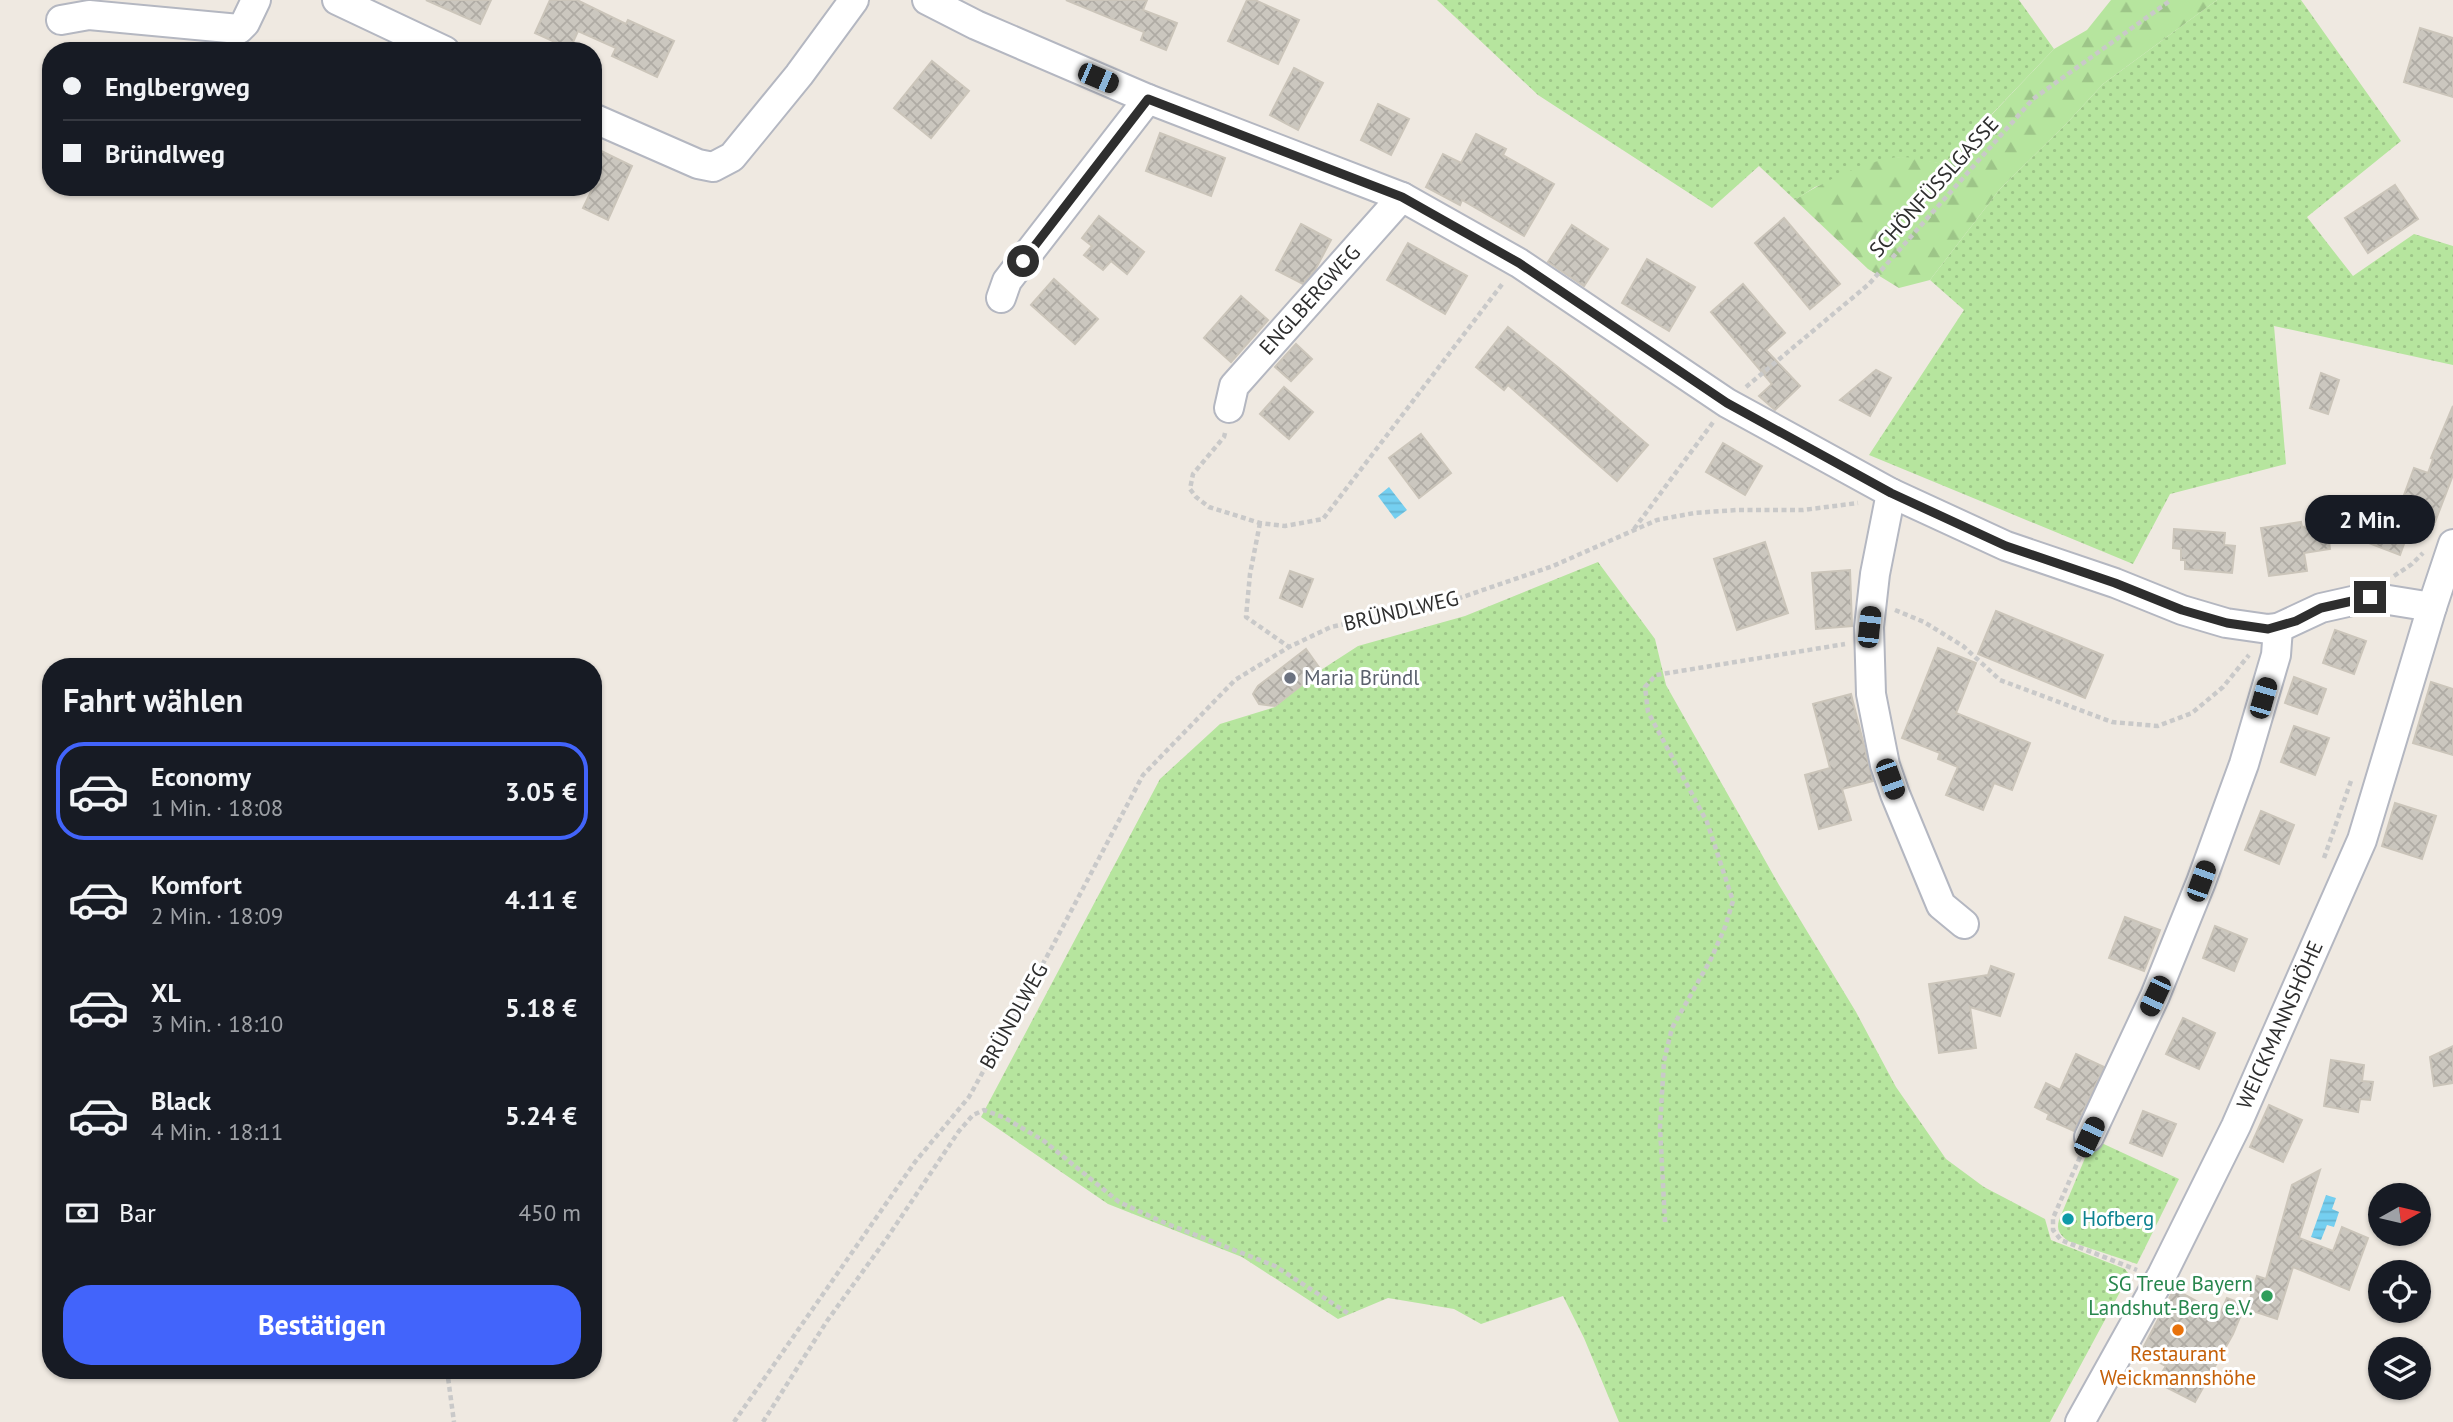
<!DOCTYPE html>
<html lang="de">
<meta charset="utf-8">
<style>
body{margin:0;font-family:"PT Sans",sans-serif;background:#20242c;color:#f1f3f6;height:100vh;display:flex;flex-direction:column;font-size:26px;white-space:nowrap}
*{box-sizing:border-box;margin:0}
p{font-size:23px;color:#9ea1a6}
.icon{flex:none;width:38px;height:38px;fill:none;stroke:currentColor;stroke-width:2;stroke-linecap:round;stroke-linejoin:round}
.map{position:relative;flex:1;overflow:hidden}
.sheet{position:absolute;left:42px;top:658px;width:560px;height:721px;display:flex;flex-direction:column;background:#171b24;border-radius:28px;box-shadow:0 2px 5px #0004}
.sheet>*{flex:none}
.banner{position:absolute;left:42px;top:42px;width:560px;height:154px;border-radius:28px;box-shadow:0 2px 5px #0004;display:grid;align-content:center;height:154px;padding:0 21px;background:#171b24}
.needle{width:46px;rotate:82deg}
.controls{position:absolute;left:2368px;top:1183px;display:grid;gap:14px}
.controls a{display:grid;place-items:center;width:63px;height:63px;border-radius:50%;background:#171b24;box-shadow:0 2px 5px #0004;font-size:35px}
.end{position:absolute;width:32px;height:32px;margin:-16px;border:9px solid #2e2e2e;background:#fff;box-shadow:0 0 0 4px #fff}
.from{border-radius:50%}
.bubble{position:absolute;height:49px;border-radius:24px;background:#171b24;box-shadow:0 2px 5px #0004;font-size:23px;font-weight:700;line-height:49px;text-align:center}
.car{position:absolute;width:21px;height:42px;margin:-21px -10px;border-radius:9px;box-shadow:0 0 5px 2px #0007;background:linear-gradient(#222 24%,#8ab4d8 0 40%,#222 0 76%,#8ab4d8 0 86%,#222 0)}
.banner b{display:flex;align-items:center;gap:24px;height:66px;font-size:26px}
.banner b+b{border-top:2px solid #363941}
.banner i{width:18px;height:18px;background:#f1f3f6}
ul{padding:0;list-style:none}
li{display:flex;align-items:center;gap:21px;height:98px;margin:0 14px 10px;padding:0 7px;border:4px solid transparent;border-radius:28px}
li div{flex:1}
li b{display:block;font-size:26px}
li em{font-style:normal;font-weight:700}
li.current{border-color:#4264fb}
li>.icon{width:63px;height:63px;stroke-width:1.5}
h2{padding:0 21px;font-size:32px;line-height:84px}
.pay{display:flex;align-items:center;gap:18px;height:77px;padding:0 21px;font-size:26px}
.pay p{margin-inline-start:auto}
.cta{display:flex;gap:14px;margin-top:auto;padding:14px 21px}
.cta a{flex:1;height:80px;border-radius:28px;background:#4264fb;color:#fff;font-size:28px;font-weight:700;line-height:80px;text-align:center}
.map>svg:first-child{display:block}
.grass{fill:url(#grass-dots)}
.forest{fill:url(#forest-firs)}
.water{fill:url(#water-rules)}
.building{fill:url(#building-cross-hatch);stroke:#cbc5ba;stroke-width:2}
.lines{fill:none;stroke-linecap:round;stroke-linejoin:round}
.minor-casing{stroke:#b4b7c1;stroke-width:32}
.path{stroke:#c9c9c9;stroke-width:4.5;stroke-dasharray:5 3.5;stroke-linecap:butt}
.minor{stroke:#fff;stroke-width:28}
.route{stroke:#2e2e2e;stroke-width:9}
.worship-dot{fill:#6b7280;stroke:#fff;stroke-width:2.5}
.culture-dot{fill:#0f9aa8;stroke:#fff;stroke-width:2.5}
.leisure-dot{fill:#2e9e5b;stroke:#fff;stroke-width:2.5}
.food-dot{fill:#e8710a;stroke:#fff;stroke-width:2.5}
.labels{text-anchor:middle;stroke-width:6;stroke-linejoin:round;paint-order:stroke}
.street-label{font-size:21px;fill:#2e2e2e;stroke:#fff}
.worship-label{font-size:21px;fill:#5b616d;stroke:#fff;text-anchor:start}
.culture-label{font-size:21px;fill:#0d838f;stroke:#fff;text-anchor:start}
.leisure-label{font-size:21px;fill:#27864d;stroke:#fff;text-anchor:end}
.food-label{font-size:21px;fill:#c56008;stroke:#fff}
</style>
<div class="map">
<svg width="2453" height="1422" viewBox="0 0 2453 1422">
<defs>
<pattern id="grass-dots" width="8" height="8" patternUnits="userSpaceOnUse" patternTransform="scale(1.75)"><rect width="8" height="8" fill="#b6e59e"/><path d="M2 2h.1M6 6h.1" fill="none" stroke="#9dc588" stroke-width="1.8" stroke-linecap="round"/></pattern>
<pattern id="forest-firs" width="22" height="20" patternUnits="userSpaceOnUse" patternTransform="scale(1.75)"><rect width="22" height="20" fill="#b6e59e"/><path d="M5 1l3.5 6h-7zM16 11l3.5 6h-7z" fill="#9dc588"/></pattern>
<pattern id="water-rules" width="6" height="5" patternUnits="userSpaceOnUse" patternTransform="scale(1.75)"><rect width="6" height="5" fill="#75cff0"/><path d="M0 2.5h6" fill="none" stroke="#66b2ce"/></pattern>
<pattern id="building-cross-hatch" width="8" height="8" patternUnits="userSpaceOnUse" patternTransform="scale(1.75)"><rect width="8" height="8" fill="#cbc7bf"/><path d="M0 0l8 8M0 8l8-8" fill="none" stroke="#afaba4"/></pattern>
</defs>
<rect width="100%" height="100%" fill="#efe9e1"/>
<g class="grass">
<polygon points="1437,0 2019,0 2054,49 1944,164 1899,157 1815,187 1795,200 1759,166 1712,208 1538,95"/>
<polygon points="2217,0 2301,0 2401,141 2307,217 2353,276 2414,234 2453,246 2453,365 2274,326 2286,464 2170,494 2133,564 1869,455 1964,310 1930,280 2000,189 2067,123 2103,84"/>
<polygon points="1598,562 1655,639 1666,685 1779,885 1856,1012 1896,1087 1946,1159 1984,1187 2045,1219 2051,1240 2125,1269 2128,1273 2127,1279 2050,1422 1619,1422 1584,1338 1563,1296 1481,1324 1454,1309 1388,1298 1338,1319 1242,1257 1108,1204 981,1117 1160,779 1220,724 1275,707 1321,670 1358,646 1465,616"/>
<path d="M2093 1139 2179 1179 2137 1264 2068 1241C2060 1235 2056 1230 2059 1220Z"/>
</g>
<path class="forest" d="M2111 0H2217L2103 84 2067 123 2000 189 1930 280 1899 288 1868 269 1795 200C1818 184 1874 157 1901 157 1915 157 1931 162 1945 164L2054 49 2087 30Z"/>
<g class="water">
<polygon points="1389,487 1407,510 1395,519 1378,496"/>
<polygon points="2326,1195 2336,1198 2332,1209 2339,1212 2334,1227 2327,1225 2321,1240 2311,1237"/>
</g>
<g class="building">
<polygon points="426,0 491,0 480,24"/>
<polygon points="550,0 577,0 626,24 628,20 674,41 657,77 612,56 616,48 578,31 570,49 535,33"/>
<polygon points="1066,0 1147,0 1143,10 1177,23 1166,50 1141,40 1144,32"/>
<polygon points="1247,0 1255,0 1299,20 1278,64 1228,41"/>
<polygon points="2420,28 2453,38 2453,97 2404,82"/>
<polygon points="932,61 969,91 931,138 894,108"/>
<polygon points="1294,68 1323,83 1298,130 1270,115"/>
<polygon points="1378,104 1409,119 1391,155 1361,140"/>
<polygon points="1160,133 1225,158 1211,196 1146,171"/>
<polygon points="1476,134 1506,149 1503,155 1554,184 1524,236 1462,200 1460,205 1426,187 1443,154 1461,163"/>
<polygon points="593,147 632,166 608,220 583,208 601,171 593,168"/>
<polygon points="2395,185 2418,219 2368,253 2345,218"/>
<polygon points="1099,216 1144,252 1127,274 1111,261 1103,270 1084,255 1092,246 1082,238"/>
<polygon points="1784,218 1840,284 1810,309 1755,243"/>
<polygon points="1301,224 1331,240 1315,270 1303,284 1276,270"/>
<polygon points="1572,225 1608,249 1584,286 1548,262"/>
<polygon points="1408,243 1467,276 1445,314 1387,280"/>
<polygon points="1647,259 1695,287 1669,331 1622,303"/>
<polygon points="1054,279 1098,319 1075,344 1031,305"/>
<polygon points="1743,284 1785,333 1766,350 1800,386 1775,410 1759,396 1772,384 1711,312"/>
<polygon points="1241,296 1268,320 1231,362 1204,338"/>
<polygon points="1508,327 1560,369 1648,445 1617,481 1508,385 1504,390 1476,367"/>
<polygon points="1296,344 1312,359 1291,381 1275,367"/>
<polygon points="1876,370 1891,378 1870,416 1840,400"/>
<polygon points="2321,373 2339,380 2328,414 2310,408"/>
<polygon points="1284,387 1313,412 1289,439 1260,414"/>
<polygon points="2453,406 2453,475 2435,522 2415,514 2400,555 2353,537 2367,503 2397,514 2414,468 2428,473 2433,459 2431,458"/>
<polygon points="1421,434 1451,473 1419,498 1389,458"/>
<polygon points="1723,443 1762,466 1745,495 1706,472"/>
<polygon points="2301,522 2302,527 2327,524 2330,549 2304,553 2307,571 2269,576 2261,528"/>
<polygon points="2174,529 2225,533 2224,545 2235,546 2232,573 2185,569 2185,560 2181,560 2181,549 2173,548"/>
<polygon points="1765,542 1788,613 1737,630 1714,559"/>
<polygon points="1850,570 1852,626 1816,629 1812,573"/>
<polygon points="1290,571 1313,579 1302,607 1280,598"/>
<polygon points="1996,611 2103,655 2085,698 1978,654"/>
<polygon points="2335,630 2366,641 2354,674 2323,663"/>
<polygon points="1938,648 1976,663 1956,713 2030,743 2012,790 1994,783 1983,810 1946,795 1958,767 1938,759 1940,753 1902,738"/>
<polygon points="1306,649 1321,670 1275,706 1259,704 1253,694 1258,686"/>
<polygon points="2294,677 2326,689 2317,714 2285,703"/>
<polygon points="2431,682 2453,689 2453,755 2413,743"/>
<polygon points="1851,694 1873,781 1842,789 1851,820 1819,829 1805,775 1830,768 1813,704"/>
<polygon points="2294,726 2329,738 2315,775 2281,762"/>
<polygon points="2395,803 2436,816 2422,859 2382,846"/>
<polygon points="2261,811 2294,825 2279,864 2245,850"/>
<polygon points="2125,917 2160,930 2144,971 2109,958"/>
<polygon points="2215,926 2247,939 2234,971 2203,958"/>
<polygon points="1991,966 2014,974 2000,1016 1970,1007 1976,1048 1939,1053 1929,984 1988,975"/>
<polygon points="2183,1018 2215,1033 2199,1069 2166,1054"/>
<polygon points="2453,1046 2453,1083 2434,1086 2430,1057"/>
<polygon points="2076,1054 2104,1067 2074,1131 2047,1119 2049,1114 2035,1107 2046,1083 2060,1090"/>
<polygon points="2331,1060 2364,1065 2362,1081 2373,1082 2370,1100 2360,1099 2358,1112 2324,1106"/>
<polygon points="2269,1105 2302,1120 2283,1162 2250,1147"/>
<polygon points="2143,1111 2176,1124 2162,1156 2130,1143"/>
<polygon points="2320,1170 2299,1238 2333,1251 2342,1227 2368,1238 2349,1290 2293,1267 2277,1319 2247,1309 2257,1276 2266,1279 2292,1185"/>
<polygon points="2174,1289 2220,1314 2227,1298 2245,1305 2233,1334 2195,1402 2156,1382 2166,1366 2149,1357 2150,1354 2142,1350"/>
</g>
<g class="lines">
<defs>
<g id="minor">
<polyline points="337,0 445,51"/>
<polyline points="927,0 976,25 1148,99 1402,197 1519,263 1727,403 1891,493 2006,546 2115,583 2182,610 2226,623 2268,629 2278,628 2321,608 2370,597 2432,607"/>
<polyline points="61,20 89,15 239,29 245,23 256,0"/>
<polyline points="593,118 698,164 713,167 732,157 799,75 854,0"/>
<polyline points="1001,298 1007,281 1148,99"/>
<polyline points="1229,408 1234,386 1402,197"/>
<polyline points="1891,493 1875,574 1869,627 1871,694 1885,765 1895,794 1941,905 1964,924"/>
<polyline points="2089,1137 2155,996 2201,882 2244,764 2276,655 2278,628"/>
<polyline points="2080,1422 2162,1275 2236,1126 2362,840 2432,607 2453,544"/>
</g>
</defs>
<use href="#minor" class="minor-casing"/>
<g class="path">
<polyline points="1746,387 1869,284 2033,99 2171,0"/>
<polyline points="1225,433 1224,437 1193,474 1190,489 1196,497 1209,507 1260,523 1285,526 1323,519 1503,283"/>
<polyline points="1260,523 1250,574 1246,617 1289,647"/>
<polyline points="1634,529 1714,421"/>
<polyline points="2394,576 2412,564 2423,553"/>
<polyline points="1895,610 1924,622 1963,646 2000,680 2112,722 2158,726 2192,713 2223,687 2249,655"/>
<polyline points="2324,858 2351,781"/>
<polyline points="2080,1157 2053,1218 2053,1230 2061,1240 2137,1270"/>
<polyline points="1665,1222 1660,1127 1664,1061 1672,1028 1711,959 1725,927 1733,901 1707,822 1648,712 1645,687 1656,675 1845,644"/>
<polyline points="447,1370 454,1422"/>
<polyline points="734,1422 915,1162 969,1097 1051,949 1143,775 1235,680 1289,647 1331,627 1448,602 1553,566 1657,520 1694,513 1736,510 1803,510 1858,503"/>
<polyline points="763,1422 827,1321 887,1238 959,1131 973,1115 984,1110 1005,1118 1044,1141 1119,1202 1165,1223 1275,1266 1349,1314"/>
</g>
<use href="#minor" class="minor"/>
</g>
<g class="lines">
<polyline class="route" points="1023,261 1148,99 1402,197 1519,263 1727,403 1891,493 2006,546 2115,583 2182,610 2227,623 2268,629 2296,621 2321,608 2370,597"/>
</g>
<circle class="worship-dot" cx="1290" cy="678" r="7"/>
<circle class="culture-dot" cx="2068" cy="1219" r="7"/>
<circle class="leisure-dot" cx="2267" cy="1296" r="7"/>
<circle class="food-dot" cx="2178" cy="1330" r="7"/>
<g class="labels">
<g class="street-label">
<text transform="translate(1934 187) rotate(-48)" y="7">SCHÖNFÜSSLGASSE</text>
<text transform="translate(1310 300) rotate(-48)" y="7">ENGLBERGWEG</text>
<text transform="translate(1401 611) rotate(-13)" y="7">BRÜNDLWEG</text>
<text transform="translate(1014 1016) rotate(-61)" y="7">BRÜNDLWEG</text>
<text transform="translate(2280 1025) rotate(-66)" y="7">WEICKMANNSHÖHE</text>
</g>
<g class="worship-label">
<text x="1304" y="685">Maria Bründl</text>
</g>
<g class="culture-label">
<text x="2082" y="1226">Hofberg</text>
</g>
<g class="leisure-label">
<text x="2253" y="1291">SG Treue Bayern<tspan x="2253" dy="24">Landshut-Berg e.V.</tspan></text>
</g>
<g class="food-label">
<text x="2178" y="1361">Restaurant<tspan x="2178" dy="24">Weickmannshöhe</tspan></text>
</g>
</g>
</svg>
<div class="controls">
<a><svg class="needle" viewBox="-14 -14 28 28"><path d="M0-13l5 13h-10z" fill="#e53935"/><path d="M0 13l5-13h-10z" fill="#9ea1a6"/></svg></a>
<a><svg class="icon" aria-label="locate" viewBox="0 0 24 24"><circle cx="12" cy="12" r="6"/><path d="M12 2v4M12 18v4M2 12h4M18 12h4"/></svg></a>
<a><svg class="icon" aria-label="layers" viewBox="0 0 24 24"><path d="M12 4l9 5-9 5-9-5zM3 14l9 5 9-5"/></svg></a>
</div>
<i class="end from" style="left:1023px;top:261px"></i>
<i class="end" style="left:2370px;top:597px"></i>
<div class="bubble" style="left:2305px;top:495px;width:130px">2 Min.</div>
<i class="car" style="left:1098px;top:78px;rotate:113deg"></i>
<i class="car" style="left:1869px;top:627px;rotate:6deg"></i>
<i class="car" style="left:2263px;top:698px;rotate:16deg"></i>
<i class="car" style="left:1890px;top:779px;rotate:160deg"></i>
<i class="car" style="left:2201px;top:881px;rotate:20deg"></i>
<i class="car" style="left:2155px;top:996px;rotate:205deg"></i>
<i class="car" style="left:2089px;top:1137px;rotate:25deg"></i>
<div class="banner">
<b><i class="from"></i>Englbergweg</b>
<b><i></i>Bründlweg</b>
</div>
<section class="sheet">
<h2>Fahrt wählen</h2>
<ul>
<li class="current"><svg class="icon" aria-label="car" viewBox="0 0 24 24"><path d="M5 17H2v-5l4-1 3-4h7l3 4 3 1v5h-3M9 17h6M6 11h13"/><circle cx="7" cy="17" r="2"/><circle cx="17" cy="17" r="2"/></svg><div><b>Economy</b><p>1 Min. · 18:08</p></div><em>3.05 €</em></li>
<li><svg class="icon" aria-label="car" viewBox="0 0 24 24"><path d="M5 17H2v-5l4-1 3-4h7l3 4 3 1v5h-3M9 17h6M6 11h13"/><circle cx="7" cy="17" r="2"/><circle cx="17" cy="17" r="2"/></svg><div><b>Komfort</b><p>2 Min. · 18:09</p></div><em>4.11 €</em></li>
<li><svg class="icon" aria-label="car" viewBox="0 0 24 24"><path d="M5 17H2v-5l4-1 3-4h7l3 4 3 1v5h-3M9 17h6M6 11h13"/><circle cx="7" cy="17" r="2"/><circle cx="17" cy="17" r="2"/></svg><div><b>XL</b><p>3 Min. · 18:10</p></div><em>5.18 €</em></li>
<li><svg class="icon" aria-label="car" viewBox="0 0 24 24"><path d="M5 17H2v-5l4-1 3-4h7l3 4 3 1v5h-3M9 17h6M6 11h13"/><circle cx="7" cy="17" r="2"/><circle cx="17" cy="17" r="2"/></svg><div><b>Black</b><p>4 Min. · 18:11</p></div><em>5.24 €</em></li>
</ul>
<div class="pay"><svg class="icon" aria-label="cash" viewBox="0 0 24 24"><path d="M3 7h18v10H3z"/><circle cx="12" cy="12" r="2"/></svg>Bar<p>450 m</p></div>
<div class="cta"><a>Bestätigen</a></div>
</section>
</div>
